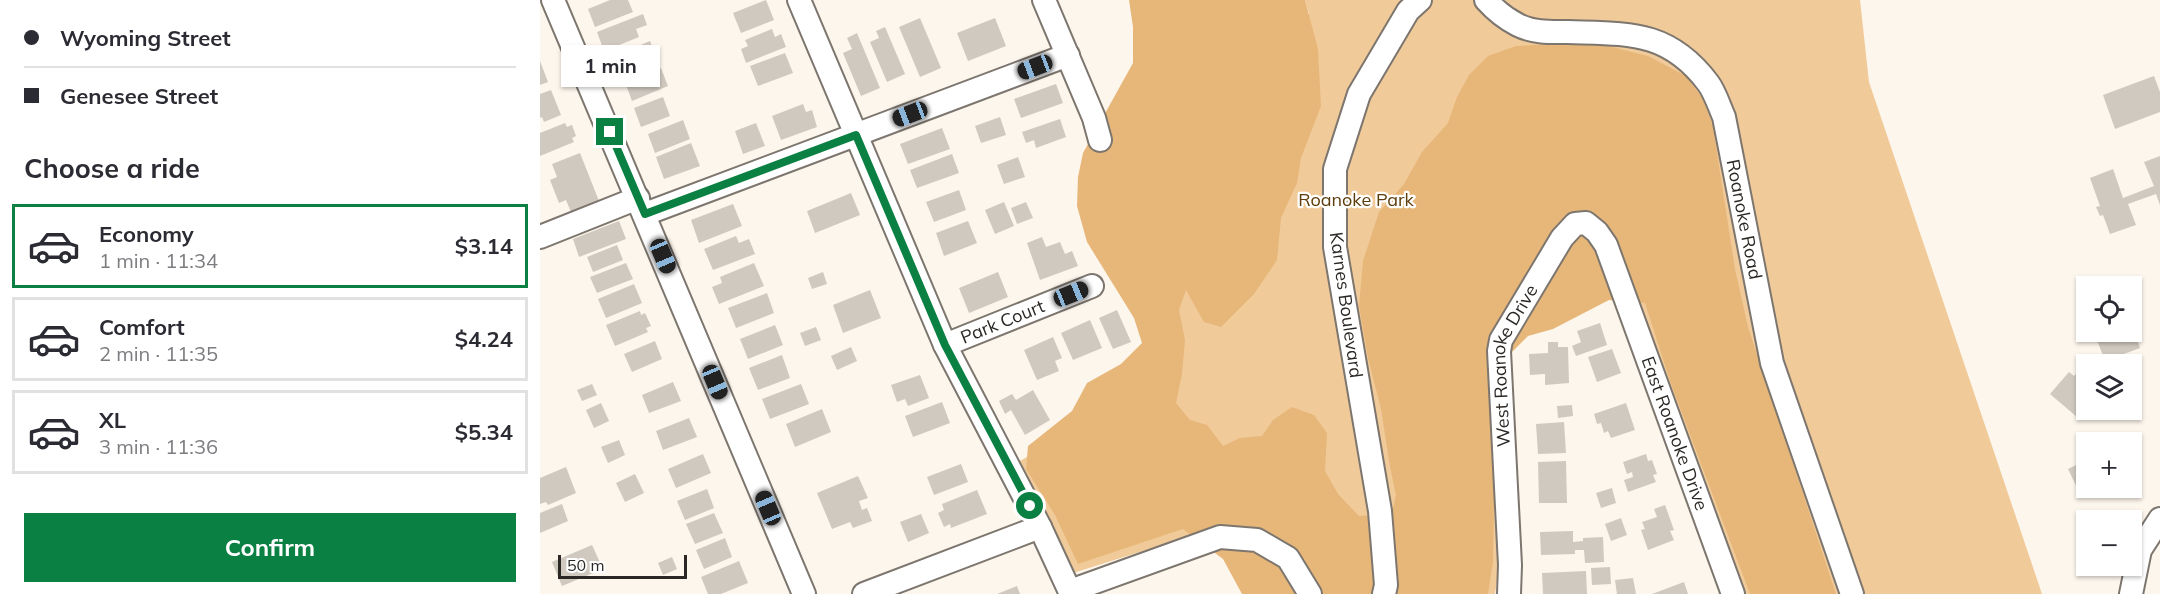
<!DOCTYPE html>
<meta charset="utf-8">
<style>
body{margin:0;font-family:Mulish,sans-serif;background:#f7f7f7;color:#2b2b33;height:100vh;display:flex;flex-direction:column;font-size:22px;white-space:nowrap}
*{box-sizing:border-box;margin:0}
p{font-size:20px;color:#7c7c81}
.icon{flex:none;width:33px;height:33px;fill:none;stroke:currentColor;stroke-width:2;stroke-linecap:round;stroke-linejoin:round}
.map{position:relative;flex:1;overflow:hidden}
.side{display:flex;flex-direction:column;background:#fff;width:540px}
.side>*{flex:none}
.hud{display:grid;align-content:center;height:132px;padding:0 24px;background:#fff}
.controls{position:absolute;left:1536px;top:276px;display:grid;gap:12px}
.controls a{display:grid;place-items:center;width:66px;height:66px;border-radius:0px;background:#fff;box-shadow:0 2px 4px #0004;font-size:30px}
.scale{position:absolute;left:18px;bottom:15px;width:129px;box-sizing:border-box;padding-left:6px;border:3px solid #2a2724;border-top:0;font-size:16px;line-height:21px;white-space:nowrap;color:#2a2724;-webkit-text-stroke:4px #fff;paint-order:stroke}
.end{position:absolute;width:27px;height:27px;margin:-14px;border:8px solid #0b8043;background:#fff;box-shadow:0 0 0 3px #fff}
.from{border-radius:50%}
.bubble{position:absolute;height:42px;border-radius:0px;background:#fff;box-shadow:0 2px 4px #0004;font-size:20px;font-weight:700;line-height:42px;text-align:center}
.car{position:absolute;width:18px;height:36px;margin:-18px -9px;border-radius:8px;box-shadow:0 0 4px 2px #0007;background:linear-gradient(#222 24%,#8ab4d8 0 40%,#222 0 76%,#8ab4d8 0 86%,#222 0)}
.hud b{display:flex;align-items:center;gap:21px;height:57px;font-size:22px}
.hud b+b{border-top:2px solid #e1e1e2}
.hud i{width:15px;height:15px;background:#2b2b33}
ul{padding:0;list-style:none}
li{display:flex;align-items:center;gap:18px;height:84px;margin:0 12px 9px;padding:0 12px;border:3px solid #e1e1e2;border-radius:0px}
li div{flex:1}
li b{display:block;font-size:22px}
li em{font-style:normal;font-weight:700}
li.active{border-color:#0b8043}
li>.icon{width:54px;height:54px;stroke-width:1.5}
h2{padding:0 24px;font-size:27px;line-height:72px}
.primary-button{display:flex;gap:12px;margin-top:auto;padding:12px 24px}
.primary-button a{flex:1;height:69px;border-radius:0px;background:#0b8043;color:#fff;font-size:24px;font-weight:700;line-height:69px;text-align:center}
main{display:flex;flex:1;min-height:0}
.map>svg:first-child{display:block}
.green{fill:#f1ca99}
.forest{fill:#e7b779}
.building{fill:#d0c9c0}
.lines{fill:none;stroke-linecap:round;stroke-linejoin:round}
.minor-casing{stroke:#7d766f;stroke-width:26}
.minor{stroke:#fff;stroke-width:22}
.route{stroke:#0b8043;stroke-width:8}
.labels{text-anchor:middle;stroke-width:4.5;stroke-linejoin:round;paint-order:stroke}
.park-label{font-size:18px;fill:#5d3d0b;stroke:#fff}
.street-label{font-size:18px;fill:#2a2724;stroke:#fff}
</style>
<main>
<section class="side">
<div class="hud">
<b><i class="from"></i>Wyoming Street</b>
<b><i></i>Genesee Street</b>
</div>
<h2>Choose a ride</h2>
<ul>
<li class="active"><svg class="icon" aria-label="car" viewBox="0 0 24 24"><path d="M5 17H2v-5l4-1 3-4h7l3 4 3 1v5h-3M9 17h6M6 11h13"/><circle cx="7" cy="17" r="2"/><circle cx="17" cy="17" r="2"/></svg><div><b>Economy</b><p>1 min · 11:34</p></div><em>$3.14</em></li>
<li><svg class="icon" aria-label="car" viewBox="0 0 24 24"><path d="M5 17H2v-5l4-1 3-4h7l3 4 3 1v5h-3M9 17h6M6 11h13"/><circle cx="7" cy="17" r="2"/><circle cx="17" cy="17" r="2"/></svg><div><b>Comfort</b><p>2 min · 11:35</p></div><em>$4.24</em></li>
<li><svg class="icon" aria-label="car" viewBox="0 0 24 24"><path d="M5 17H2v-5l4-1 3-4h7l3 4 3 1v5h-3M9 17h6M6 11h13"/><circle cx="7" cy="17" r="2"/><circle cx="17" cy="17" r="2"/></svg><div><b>XL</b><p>3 min · 11:36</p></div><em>$5.34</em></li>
</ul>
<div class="primary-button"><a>Confirm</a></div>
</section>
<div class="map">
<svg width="1620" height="594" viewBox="0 0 1620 594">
<rect width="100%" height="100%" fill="#fdf6ed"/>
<polygon class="green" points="765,0 1320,0 1329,82 1502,594 1200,594 1079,253 961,327 962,546 955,594 770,594 682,526 530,574 516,532 474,464 606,392 640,68 769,14"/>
<polygon class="forest" points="589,0 765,0 778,49 781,106 761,158 757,183 741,218 737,260 714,294 681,327 664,322 646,290 639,310 645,340 642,374 636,403 650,420 667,425 683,446 700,438 722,436 733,420 752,407 774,415 787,433 785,471 798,494 819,516 852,513 856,495 850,467 841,409 828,358 819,306 823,261 839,212 864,184 882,152 908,123 917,97 929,75 948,56 976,46 1028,43 1068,46 1108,56 1146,76 1163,99 1173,127 1195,269 1208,327 1296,594 1210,594 1131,384 1105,303 1069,300 1013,329 988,336 956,368 953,562 948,594 702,594 683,559 643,529 538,564 515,515 486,469 488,446 532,411 547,383 581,364 602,343 594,318 547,242 537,206 538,177 543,153 593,63 593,27"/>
<g class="building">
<polygon points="70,0 88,0 93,12 55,27 48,9"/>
<polygon points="226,0 234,20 201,33 193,13"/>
<polygon points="103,14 107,25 96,29 99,37 64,51 57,32"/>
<polygon points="380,18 401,68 380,77 359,27"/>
<polygon points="455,18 466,46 428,61 417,33"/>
<polygon points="345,27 365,74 347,82 330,42 339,38 336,31"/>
<polygon points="232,29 235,37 241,34 246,47 206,63 201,49 208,46 205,40"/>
<polygon points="317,33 340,88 321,96 303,53 312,49 307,38"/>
<polygon points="110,41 118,62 83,76 75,56"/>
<polygon points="245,53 253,73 218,86 210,66"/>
<polygon points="0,61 8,82 0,85"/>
<polygon points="121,68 128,86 92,101 85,82"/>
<polygon points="1614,76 1620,92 1620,112 1575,129 1563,95"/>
<polygon points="516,84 523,103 481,118 474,99"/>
<polygon points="11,90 21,115 4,122 2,117 0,118 0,94"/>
<polygon points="123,97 130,116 101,127 94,108"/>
<polygon points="263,104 266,112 272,110 277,127 241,140 232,116"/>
<polygon points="460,117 466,135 441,143 435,126"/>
<polygon points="520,119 526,137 496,148 494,140 486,143 482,132"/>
<polygon points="143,120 150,139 115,153 108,134"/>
<polygon points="25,123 27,127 32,125 36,136 32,138 34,142 0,156 0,133"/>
<polygon points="216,123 225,146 203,154 195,131"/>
<polygon points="402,128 410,149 368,164 360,144"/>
<polygon points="151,143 160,166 124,179 116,157"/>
<polygon points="40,153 59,201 31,212 26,200 19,203 10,180 17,177 12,164"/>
<polygon points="412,154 419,173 377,188 370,170"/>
<polygon points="1620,156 1620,205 1616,194 1588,204 1596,225 1570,234 1563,215 1560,216 1556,207 1560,206 1550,178 1573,169 1583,198 1614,186 1604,162"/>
<polygon points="478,157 485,177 464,184 457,165"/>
<polygon points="419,190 426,210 394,222 386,202"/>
<polygon points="311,193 320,215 275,233 267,211"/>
<polygon points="464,202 474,226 455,234 445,210"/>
<polygon points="486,202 493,218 477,224 471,208"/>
<polygon points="193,204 202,226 159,243 151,220"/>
<polygon points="79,221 86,239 39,257 33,239"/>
<polygon points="428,221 437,243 404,256 396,233"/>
<polygon points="196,236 199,243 209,239 215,254 173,270 164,249"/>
<polygon points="502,237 506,247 520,242 525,254 532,251 538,266 500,280 487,243"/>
<polygon points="77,245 83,260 53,272 47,257"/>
<polygon points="86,263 93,279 57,293 50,277"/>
<polygon points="214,263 224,286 179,304 172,287 182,283 180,277"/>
<polygon points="283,272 287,284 272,289 268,278"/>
<polygon points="458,272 468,297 429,313 419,288"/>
<polygon points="94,284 102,303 66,318 58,299"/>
<polygon points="330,290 341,318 303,333 293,305"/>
<polygon points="227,293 234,313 196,328 188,308"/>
<polygon points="577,310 591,342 573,349 559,318"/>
<polygon points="100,311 101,315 105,313 111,326 106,328 108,332 75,346 66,325"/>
<polygon points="550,320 562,348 533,360 521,333"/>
<polygon points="1060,323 1067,345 1036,356 1032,346 1041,342 1037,331"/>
<polygon points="235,325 243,345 208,359 200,339"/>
<polygon points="1592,325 1600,348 1565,361 1554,332 1592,332"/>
<polygon points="276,327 281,340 265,346 260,333"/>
<polygon points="513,337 522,358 515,361 519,371 497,380 484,350"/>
<polygon points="115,341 122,359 92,372 84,354"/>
<polygon points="1008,342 1018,342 1018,347 1028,347 1029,383 1005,385 1005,374 990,375 989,354 1008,353"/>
<polygon points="311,347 317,361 297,370 291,356"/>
<polygon points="1072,349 1081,373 1057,382 1048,357"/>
<polygon points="242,355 250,378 218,390 209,368"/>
<polygon points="1544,365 1546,367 1546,406 1537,417 1510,394 1529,372 1534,376"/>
<polygon points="380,375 389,398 368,406 365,399 357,402 351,385"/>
<polygon points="133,382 141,401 109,413 102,395"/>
<polygon points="52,384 57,395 42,401 37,390"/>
<polygon points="261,384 269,404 230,419 222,399"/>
<polygon points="493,390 510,420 485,435 471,410 465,414 459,401 472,394 476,400"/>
<polygon points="402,402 410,423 373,437 365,416"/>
<polygon points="61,403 69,421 54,428 46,410"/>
<polygon points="1086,403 1095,430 1071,438 1068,431 1064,433 1061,423 1057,424 1054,414"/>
<polygon points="1032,405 1033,416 1018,418 1017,406"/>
<polygon points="282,409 291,432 255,447 246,424"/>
<polygon points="149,418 157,437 123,450 116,431"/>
<polygon points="1024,422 1026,453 998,454 996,424"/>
<polygon points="79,440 85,455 68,463 61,447"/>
<polygon points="163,454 171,473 136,488 128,469"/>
<polygon points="1106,454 1108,461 1112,460 1117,474 1113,475 1116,482 1088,492 1084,480 1093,477 1092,472 1087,474 1083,462"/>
<polygon points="1546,460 1546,488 1563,488 1542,498 1528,469"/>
<polygon points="1026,461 1027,503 999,503 998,462"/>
<polygon points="421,464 428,482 394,495 387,477"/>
<polygon points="26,467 36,493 8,505 6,502 0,504 0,478"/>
<polygon points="95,474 104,493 85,502 76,483"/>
<polygon points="318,476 328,498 319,501 322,510 327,508 332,521 313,528 310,522 292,529 277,493"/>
<polygon points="1072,488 1076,503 1061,508 1056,493"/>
<polygon points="167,489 174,508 145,520 137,501"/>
<polygon points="437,490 447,514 411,528 410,524 404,527 398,513 404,510 402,504"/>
<polygon points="22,504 28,521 0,533 0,513"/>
<polygon points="1125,505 1134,530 1130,531 1134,540 1108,550 1101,530 1105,529 1102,522 1117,517 1114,509"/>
<polygon points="174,513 183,533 155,544 146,524"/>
<polygon points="381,514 389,533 368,542 360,522"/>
<polygon points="1081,518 1087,535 1071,541 1065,524"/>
<polygon points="1033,531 1033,542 1043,541 1043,538 1063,537 1064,562 1045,563 1044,550 1035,550 1035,554 1001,555 1000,532"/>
<polygon points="185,538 192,557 164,569 156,550"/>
<polygon points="52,545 63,569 22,586 12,562"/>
<polygon points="132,557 137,569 123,575 118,563"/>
<polygon points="199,561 208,583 181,594 168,594 161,577"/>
<polygon points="1070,567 1071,584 1052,585 1051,568"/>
<polygon points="1046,571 1047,594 1003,594 1002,573"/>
<polygon points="1093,578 1096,594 1077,594 1075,580"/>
<polygon points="1144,582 1148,594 1112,594"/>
<polygon points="477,586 480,594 457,594"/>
</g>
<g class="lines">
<defs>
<g id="minor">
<polyline points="13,0 264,594"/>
<polyline points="259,0 405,345 500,527 531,594"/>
<polyline points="504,0 554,118 560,140"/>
<path id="s1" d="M946 0C955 10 966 19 978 25 994 33 1011 32 1028 32 1088 34 1128 30 1168 83 1175 92 1179 106 1184 117L1232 363 1312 594"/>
<polyline points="105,214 528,55"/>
<polyline points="0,237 98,198"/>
<path id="s2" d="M405 345 552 286"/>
<polyline points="530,591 680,537 717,540 748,558 770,594"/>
<polyline points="324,594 500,527"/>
<polyline points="844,594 846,585 840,511 795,247 795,169 819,94 868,11 880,0"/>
<path id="s3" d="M969 594 970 565 959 351 961 340 1022 238 1035 224 1046 223 1057 232 1066 245 1193 594"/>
<polyline points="1591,594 1600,550 1620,519"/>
</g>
</defs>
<use href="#minor" class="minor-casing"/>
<use href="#minor" class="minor"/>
</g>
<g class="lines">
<polyline class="route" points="70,132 105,214 316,135 405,345 490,506"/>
</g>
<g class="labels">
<g class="park-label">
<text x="816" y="206">Roanoke Park</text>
</g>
<g class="street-label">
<text dy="6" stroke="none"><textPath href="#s1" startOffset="390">Roanoke Road</textPath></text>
<text transform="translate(806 305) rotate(82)" y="6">Karnes Boulevard</text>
<text dy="6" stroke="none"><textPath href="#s2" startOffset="62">Park Court</textPath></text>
<text dy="6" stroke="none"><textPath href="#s3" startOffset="232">West Roanoke Drive</textPath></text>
<text dy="6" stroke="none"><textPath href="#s3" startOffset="634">East Roanoke Drive</textPath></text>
</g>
</g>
</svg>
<div class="controls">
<a><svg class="icon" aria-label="locate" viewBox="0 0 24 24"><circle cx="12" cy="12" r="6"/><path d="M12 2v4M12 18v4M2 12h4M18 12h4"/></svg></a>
<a><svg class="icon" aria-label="layers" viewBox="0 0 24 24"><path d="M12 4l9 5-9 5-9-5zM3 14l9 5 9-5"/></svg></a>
<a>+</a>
<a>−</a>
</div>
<div class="scale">50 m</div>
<i class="end from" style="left:490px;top:506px"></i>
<i class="end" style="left:70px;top:132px"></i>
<div class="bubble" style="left:21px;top:45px;width:99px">1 min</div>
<i class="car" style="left:495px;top:67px;rotate:249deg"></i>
<i class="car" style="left:370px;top:114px;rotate:249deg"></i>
<i class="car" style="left:123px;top:256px;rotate:157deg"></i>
<i class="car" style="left:531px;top:294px;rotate:68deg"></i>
<i class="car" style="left:175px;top:382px;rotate:157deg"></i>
<i class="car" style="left:228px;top:508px;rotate:337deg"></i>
</div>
</main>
